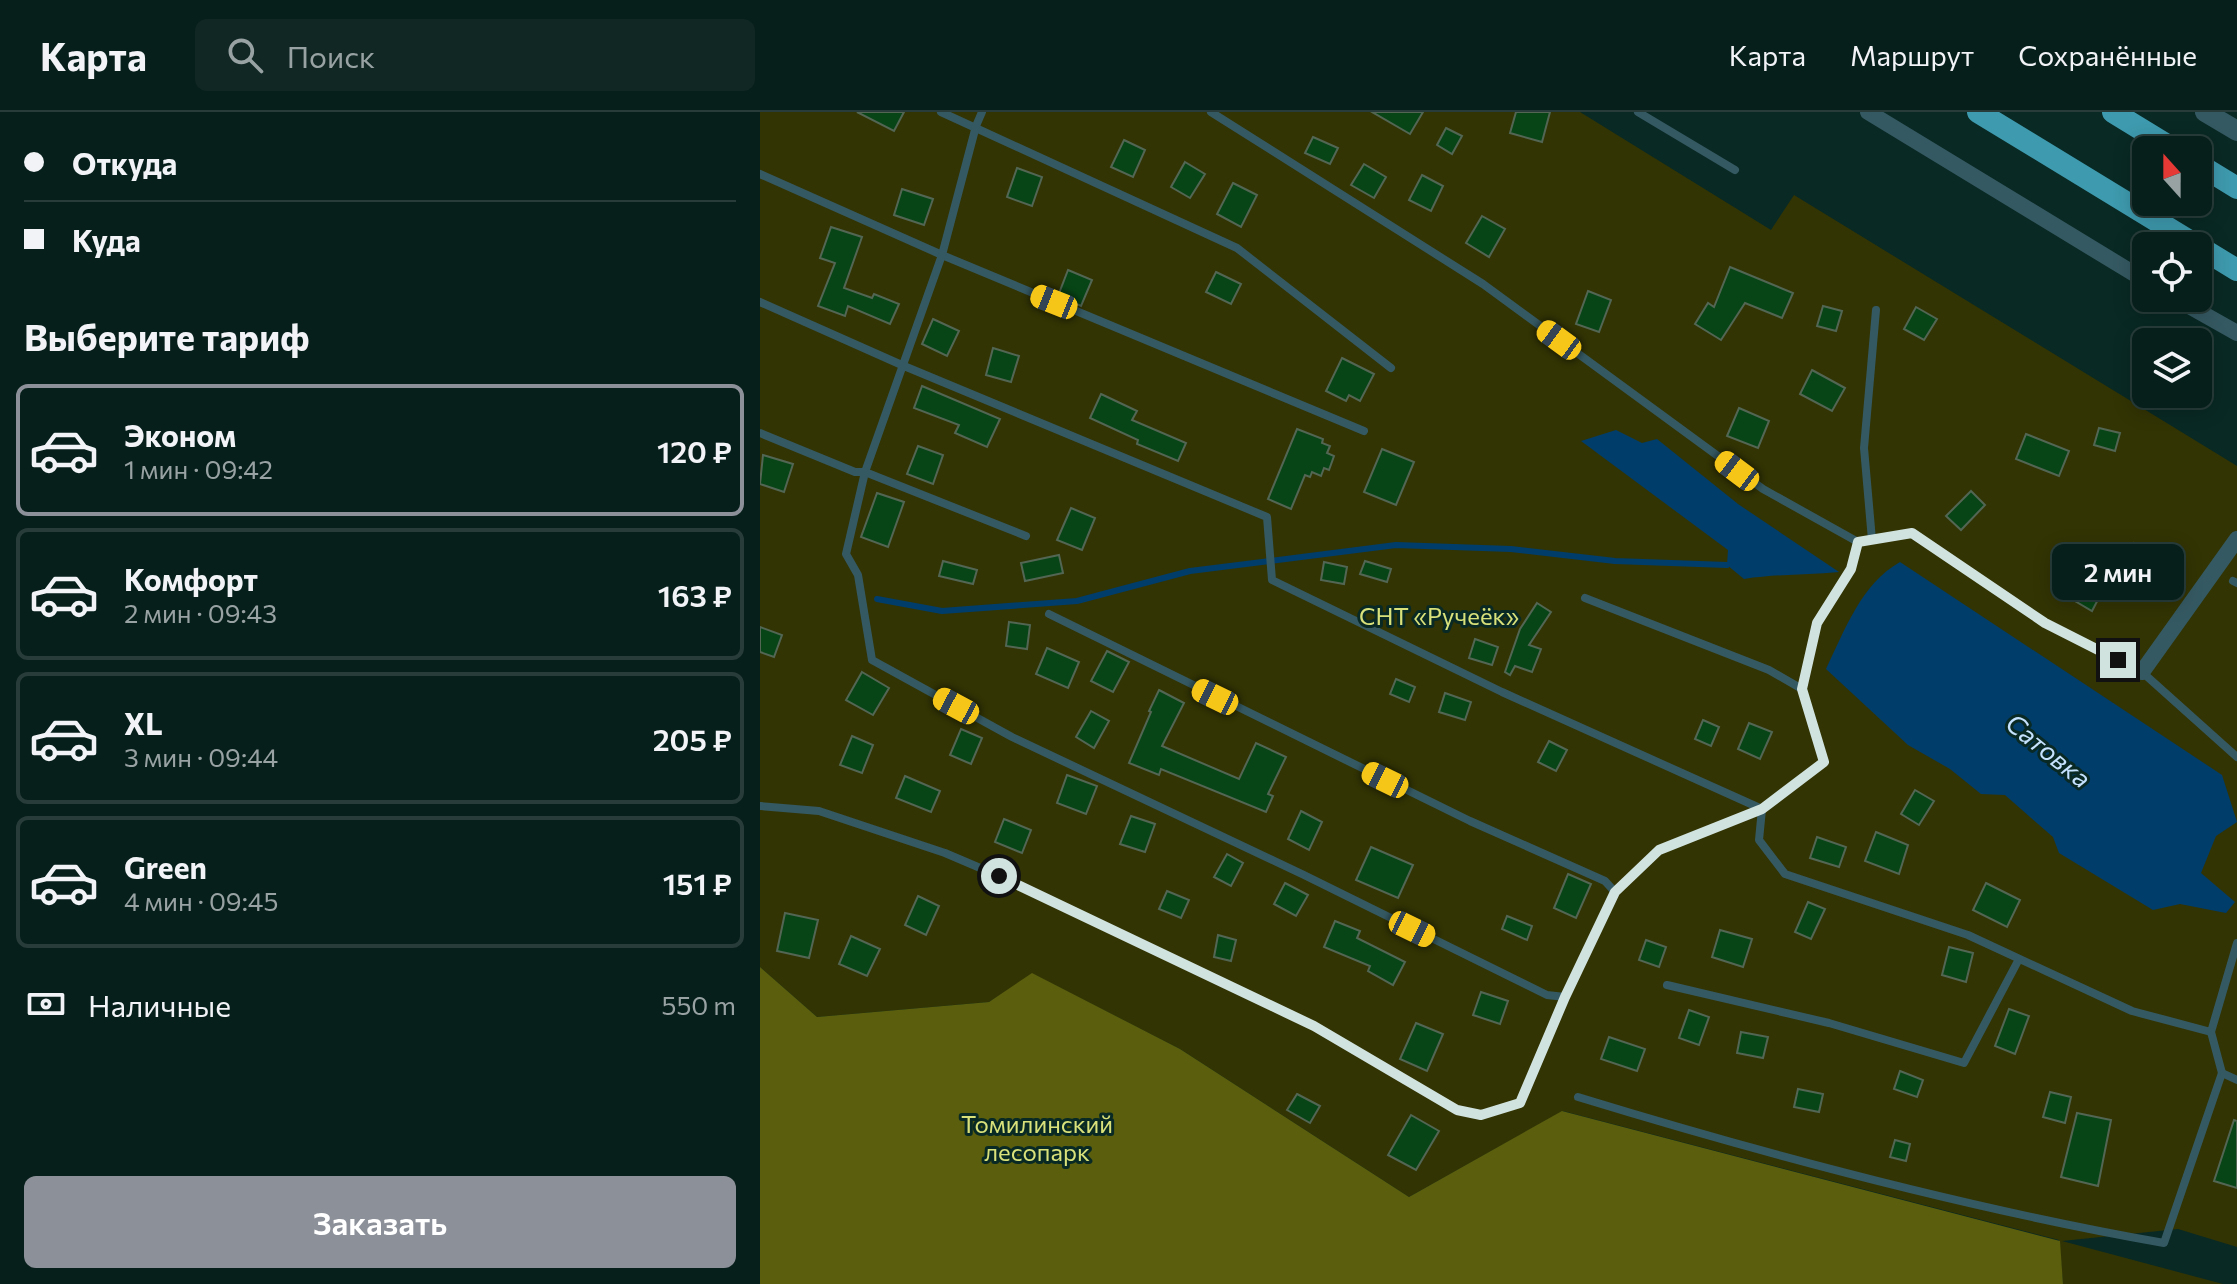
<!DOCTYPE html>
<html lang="ru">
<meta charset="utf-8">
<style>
body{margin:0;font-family:Commissioner,sans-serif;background:#102724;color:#f1f3f6;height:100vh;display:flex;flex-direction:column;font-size:30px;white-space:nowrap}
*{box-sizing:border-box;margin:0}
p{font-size:26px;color:#98a2a3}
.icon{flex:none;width:44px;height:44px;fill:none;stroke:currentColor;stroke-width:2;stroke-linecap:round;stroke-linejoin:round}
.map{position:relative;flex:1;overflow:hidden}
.panel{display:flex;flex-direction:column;background:#071f1b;width:760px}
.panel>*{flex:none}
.hud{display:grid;align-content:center;height:176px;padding:0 24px;background:#071f1b}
.needle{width:52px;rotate:339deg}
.controls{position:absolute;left:1372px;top:24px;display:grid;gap:16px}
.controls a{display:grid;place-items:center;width:80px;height:80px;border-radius:12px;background:#071f1b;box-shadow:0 4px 20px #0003,0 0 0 2px #283d3a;font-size:40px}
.end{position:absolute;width:36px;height:36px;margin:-18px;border:10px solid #d1e3df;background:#111;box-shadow:0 0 0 4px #111}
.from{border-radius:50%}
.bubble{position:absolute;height:56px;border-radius:12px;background:#071f1b;box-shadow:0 4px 20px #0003,0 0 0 2px #283d3a;font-size:26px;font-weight:600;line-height:56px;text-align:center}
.car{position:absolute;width:24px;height:48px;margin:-24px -12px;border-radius:10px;box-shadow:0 0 6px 2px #0007;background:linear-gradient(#f5c518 24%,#345 0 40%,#f5c518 0 76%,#345 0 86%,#f5c518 0)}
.hud b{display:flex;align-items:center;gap:28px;height:76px;font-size:30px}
.hud b+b{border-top:2px solid #283d3a}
.hud i{width:20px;height:20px;background:#f1f3f6}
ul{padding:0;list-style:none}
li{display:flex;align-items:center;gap:24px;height:132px;margin:0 16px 12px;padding:0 8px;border:4px solid #283d3a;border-radius:12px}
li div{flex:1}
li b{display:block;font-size:30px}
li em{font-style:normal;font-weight:600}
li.current{border-color:#8c9099}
li>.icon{width:72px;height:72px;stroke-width:1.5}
h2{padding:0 24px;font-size:36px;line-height:96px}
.pay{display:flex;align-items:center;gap:20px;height:88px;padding:0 24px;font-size:30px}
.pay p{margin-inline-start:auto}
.primary-button{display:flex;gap:16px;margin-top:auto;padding:16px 24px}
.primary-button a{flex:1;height:92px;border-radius:12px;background:#8c9099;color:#fff;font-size:32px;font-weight:600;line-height:92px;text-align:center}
header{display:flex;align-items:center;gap:48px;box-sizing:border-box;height:112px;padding:0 40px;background:#071f1b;border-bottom:2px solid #283d3a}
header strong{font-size:38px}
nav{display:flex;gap:44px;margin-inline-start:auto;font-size:28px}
.search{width:560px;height:72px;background:#102724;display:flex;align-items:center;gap:20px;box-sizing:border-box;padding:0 28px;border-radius:12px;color:#98a2a3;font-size:30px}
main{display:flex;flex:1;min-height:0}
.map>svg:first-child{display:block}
.green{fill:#323404}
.forest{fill:#5a5e0d}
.water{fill:#003d6b}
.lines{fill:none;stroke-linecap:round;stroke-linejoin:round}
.stream{stroke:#003d6b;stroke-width:6}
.building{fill:#074516;stroke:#526653;stroke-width:2}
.service{stroke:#355962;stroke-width:8}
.minor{stroke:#355962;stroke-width:16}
.tertiary{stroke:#355962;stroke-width:20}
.trunk{stroke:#3e9aae;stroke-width:22}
.route{stroke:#d1e3df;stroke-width:10}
.labels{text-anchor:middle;stroke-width:6;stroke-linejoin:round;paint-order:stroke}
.park-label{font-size:24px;fill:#d9e17a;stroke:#092924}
.water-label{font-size:26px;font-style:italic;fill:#c5e2ff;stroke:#092924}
</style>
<header>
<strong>Карта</strong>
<div class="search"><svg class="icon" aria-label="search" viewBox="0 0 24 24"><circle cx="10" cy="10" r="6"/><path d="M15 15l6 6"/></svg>Поиск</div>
<nav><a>Карта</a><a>Маршрут</a><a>Сохранённые</a></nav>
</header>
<main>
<section class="panel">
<div class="hud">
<b><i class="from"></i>Откуда</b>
<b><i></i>Куда</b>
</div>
<h2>Выберите тариф</h2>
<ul>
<li class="current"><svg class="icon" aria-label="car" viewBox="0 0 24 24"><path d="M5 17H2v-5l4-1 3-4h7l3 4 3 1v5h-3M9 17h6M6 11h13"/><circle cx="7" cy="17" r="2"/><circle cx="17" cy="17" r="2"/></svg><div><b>Эконом</b><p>1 мин · 09:42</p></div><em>120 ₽</em></li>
<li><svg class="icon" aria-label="car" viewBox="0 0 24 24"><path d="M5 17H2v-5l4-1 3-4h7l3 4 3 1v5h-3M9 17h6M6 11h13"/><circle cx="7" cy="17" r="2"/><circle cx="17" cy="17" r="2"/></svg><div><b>Комфорт</b><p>2 мин · 09:43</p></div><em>163 ₽</em></li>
<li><svg class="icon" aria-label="car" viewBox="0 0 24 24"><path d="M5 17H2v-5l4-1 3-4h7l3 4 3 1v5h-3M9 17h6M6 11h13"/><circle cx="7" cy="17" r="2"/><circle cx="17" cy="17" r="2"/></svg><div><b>XL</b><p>3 мин · 09:44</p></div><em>205 ₽</em></li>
<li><svg class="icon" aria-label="car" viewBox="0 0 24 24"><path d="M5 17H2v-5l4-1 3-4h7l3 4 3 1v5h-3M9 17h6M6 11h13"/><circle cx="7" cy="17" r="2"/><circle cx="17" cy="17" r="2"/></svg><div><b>Green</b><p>4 мин · 09:45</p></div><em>151 ₽</em></li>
</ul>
<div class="pay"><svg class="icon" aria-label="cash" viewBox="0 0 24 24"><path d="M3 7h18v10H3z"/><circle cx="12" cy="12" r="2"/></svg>Наличные<p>550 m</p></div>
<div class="primary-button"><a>Заказать</a></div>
</section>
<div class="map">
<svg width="1477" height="1172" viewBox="0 0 1477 1172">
<rect width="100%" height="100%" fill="#092924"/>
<polygon class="green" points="0,0 820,0 1011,118 1034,83 1477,354 1477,1135 1418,1117 1302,1129 1463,1172 1303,1172 1299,1128 803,999 649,1085 420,937 273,862 229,890 57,905 0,855"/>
<polygon class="forest" points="0,855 57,905 229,890 272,861 420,937 649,1085 802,999 1300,1129 1303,1172 0,1172"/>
<g class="water">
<path d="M856 318 882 331 897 327 978 392 1079 460C1047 463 1016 462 984 467L967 453 968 438 821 329Z"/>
<path d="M1140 450 1462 663 1477 710 1456 724 1441 761 1475 790 1466 801 1420 792 1393 798 1299 741 1293 725 1245 683 1221 682 1190 657 1148 633 1066 557C1085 518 1101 472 1140 450Z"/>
</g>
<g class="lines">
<polyline class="stream" points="117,487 182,499 317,489 430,459 636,433 751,437 855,449 967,453"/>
</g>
<g class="building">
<polygon points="97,0 144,0 134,19"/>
<polygon points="612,0 663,0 650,22"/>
<polygon points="756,0 790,0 782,30 750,21"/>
<polygon points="686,16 702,24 692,42 677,33"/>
<polygon points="553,25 578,36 570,52 545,41"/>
<polygon points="364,28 385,38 373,65 351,55"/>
<polygon points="425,50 445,62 430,86 411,75"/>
<polygon points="604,52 626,65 614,86 591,73"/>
<polygon points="257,56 282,65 272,94 247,85"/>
<polygon points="662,63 683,74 671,99 649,88"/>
<polygon points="473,71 497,83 481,115 457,102"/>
<polygon points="142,77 173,87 164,113 134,103"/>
<polygon points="722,104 745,117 729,145 706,131"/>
<polygon points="71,115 102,125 84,176 112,186 114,182 139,192 130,212 88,194 85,204 58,194 75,151 60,146"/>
<polygon points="970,155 1033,181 1022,206 985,191 961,228 935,212 948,191 954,195"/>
<polygon points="308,158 332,168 321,194 298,184"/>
<polygon points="456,160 481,172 471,192 446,180"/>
<polygon points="828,179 851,188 839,220 816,212"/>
<polygon points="1063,194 1082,199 1076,219 1057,214"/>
<polygon points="1156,195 1177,207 1164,228 1144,217"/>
<polygon points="173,207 199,219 187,244 162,232"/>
<polygon points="233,236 259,244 251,270 226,263"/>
<polygon points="582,246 614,262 600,289 589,283 586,289 566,279"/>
<polygon points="1052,258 1085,276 1072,299 1040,282"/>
<polygon points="162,274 240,307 227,335 195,321 199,313 154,296"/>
<polygon points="341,282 377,299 372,308 426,331 418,349 377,332 378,328 330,306"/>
<polygon points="979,296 1009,309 998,336 967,324"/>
<polygon points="1339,316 1360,321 1355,339 1334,333"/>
<polygon points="537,317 563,327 562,331 570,334 567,341 574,344 569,358 564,356 561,364 552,360 550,365 545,363 531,397 508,387"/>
<polygon points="1266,322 1309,339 1299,364 1256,347"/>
<polygon points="158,334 183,343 173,372 147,362"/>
<polygon points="622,337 654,350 636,393 604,380"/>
<polygon points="3,343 33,352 24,380 0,372"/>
<polygon points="1211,379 1225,393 1201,418 1186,404"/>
<polygon points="117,381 144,390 128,435 101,425"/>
<polygon points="311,396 335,406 322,438 297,428"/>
<polygon points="1374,431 1419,454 1414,465 1420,468 1411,484 1360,457"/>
<polygon points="299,443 303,461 265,469 261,451"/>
<polygon points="183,449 217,458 213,472 179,464"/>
<polygon points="605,449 631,457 627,470 600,462"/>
<polygon points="564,450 587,455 584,472 561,468"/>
<polygon points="1315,462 1343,478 1332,499 1303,482"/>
<polygon points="777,491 791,500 769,533 781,537 772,560 755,554 750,563 745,560 760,517"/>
<polygon points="249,510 270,513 267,537 246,534"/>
<polygon points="0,515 22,523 14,545 0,540"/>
<polygon points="715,527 738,535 732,553 709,546"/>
<polygon points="287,536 319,550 308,576 276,562"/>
<polygon points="347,539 369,550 353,580 331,569"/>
<polygon points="102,560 129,576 113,603 86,588"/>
<polygon points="636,567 655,575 649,590 630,582"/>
<polygon points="399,578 424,591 402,634 479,667 496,631 526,645 508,682 513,684 506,700 401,657 399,663 369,651 391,600 389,599"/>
<polygon points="685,581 711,590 705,608 679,600"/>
<polygon points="331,599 349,609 334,636 316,625"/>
<polygon points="943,608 959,615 951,634 935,627"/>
<polygon points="989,611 1012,620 1000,647 978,637"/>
<polygon points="201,617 222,626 211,652 190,643"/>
<polygon points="92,624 113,633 102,661 80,653"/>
<polygon points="789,629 807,638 796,659 778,650"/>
<polygon points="307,663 337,674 326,702 297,691"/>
<polygon points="145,664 180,679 171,700 136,686"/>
<polygon points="1155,678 1174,689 1159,713 1141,702"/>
<polygon points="541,699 562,710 549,738 528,727"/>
<polygon points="371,704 395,712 385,740 360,732"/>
<polygon points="244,707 271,718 262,741 235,730"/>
<polygon points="1116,720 1148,733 1139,762 1105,749"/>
<polygon points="1057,725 1086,735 1079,755 1050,746"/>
<polygon points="611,735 653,753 638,786 596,768"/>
<polygon points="467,742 483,751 471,774 454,765"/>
<polygon points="808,762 831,772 816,806 794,796"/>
<polygon points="525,771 548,783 536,804 514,792"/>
<polygon points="1226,771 1260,788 1247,815 1213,798"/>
<polygon points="407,779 429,788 421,806 399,797"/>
<polygon points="158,784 179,794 166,823 145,813"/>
<polygon points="1048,790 1065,797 1051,827 1035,820"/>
<polygon points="25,801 58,808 49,846 17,839"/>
<polygon points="747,804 772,814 767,828 742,817"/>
<polygon points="575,809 600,819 597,826 645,850 633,873 608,859 610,854 564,835"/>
<polygon points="960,818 992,827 983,855 952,845"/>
<polygon points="458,823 476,828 471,849 454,845"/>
<polygon points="91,824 120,837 107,864 79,852"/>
<polygon points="886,828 906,835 899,855 879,848"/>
<polygon points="1189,835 1213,841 1206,870 1182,863"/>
<polygon points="721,880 748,889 740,912 713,903"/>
<polygon points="1249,897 1269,904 1255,942 1235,934"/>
<polygon points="929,898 949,905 939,933 919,926"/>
<polygon points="656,911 683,922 667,959 640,947"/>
<polygon points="981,920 1008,925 1003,946 977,941"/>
<polygon points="849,925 885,937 877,959 841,947"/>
<polygon points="1140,959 1163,968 1157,985 1134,977"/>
<polygon points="1038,977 1063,982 1059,1000 1034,995"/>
<polygon points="1290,980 1311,985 1305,1011 1283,1005"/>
<polygon points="537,982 560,994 550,1011 527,998"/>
<polygon points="1317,1001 1351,1008 1338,1074 1301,1065"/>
<polygon points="651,1003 679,1019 656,1058 628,1043"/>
<polygon points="1474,1008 1477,1009 1477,1076 1454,1069"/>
<polygon points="1135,1028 1150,1032 1146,1049 1130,1045"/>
</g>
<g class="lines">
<g class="service">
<polyline points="181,0 477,136 631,256"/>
<polyline points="451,0 723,172 1003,377 1098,430 1091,457 1057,511 1042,577 1064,650 1002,697 999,728 1025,762 1208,823 1372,899 1451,920 1477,831"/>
<polyline points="878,0 975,58"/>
<polyline points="0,62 182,143 604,319"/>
<polyline points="0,190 144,254 507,405 512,468 742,580 1002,697 899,738 855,780 805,885 787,883 544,763 252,625 112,548 98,463 86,442 105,360 182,143 216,14 222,0"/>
<polyline points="0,321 95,360 105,360 266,424"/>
<polyline points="1112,428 1104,336 1116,198"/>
<polyline points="1098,430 1152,421 1285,511 1382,560 1477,645"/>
<polyline points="1473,469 1477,471"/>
<polyline points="825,486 1009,558 1042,577"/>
<polyline points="289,502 710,709 845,769 855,780"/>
<polyline points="0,694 59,699 185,741 239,764 554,914 697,998 721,1003 760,991 805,885"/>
<polyline points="907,873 1069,911 1204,951 1259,847"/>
<polyline points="1462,961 1477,968"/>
<path d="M818 985C1011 1044 1206 1096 1404 1131L1462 961 1451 920"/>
</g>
<g class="minor">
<polyline points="1108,0 1386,169"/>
<polyline points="1415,186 1477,221"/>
<polyline points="1382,560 1477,427"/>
</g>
<polyline class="tertiary" points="1445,0 1477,19"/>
<g class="trunk">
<polyline points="1218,0 1477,158"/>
<polyline points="1353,0 1415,38"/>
<polyline points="1438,52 1477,76"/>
</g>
</g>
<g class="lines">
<polyline class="route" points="239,764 554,914 697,998 721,1003 760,991 805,885 855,780 899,738 1002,697 1064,650 1042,577 1057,511 1091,457 1098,430 1152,421 1285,511 1358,548"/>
</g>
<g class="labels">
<g class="park-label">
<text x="679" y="513">СНТ «Ручеёк»</text>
<text x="277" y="1021">Томилинский<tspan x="277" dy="28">лесопарк</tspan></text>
</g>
<g class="water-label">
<text transform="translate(1288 639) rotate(39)" y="9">Сатовка</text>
</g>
</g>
</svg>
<div class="controls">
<a><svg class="needle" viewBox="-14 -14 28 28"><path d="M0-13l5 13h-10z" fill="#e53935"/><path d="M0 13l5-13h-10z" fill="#98a2a3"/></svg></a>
<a><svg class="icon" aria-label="locate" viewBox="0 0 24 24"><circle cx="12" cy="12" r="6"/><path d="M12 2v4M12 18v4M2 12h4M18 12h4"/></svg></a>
<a><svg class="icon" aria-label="layers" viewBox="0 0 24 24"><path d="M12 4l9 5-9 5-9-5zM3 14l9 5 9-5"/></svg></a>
</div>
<i class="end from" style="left:239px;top:764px"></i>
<i class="end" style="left:1358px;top:548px"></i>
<div class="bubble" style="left:1292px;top:432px;width:132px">2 мин</div>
<i class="car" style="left:294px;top:190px;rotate:292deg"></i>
<i class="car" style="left:799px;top:228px;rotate:306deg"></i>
<i class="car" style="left:977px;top:359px;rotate:307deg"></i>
<i class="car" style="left:455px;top:585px;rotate:296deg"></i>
<i class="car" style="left:196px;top:594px;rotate:298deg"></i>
<i class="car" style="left:625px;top:668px;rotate:296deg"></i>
<i class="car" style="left:652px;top:817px;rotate:116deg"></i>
</div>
</main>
